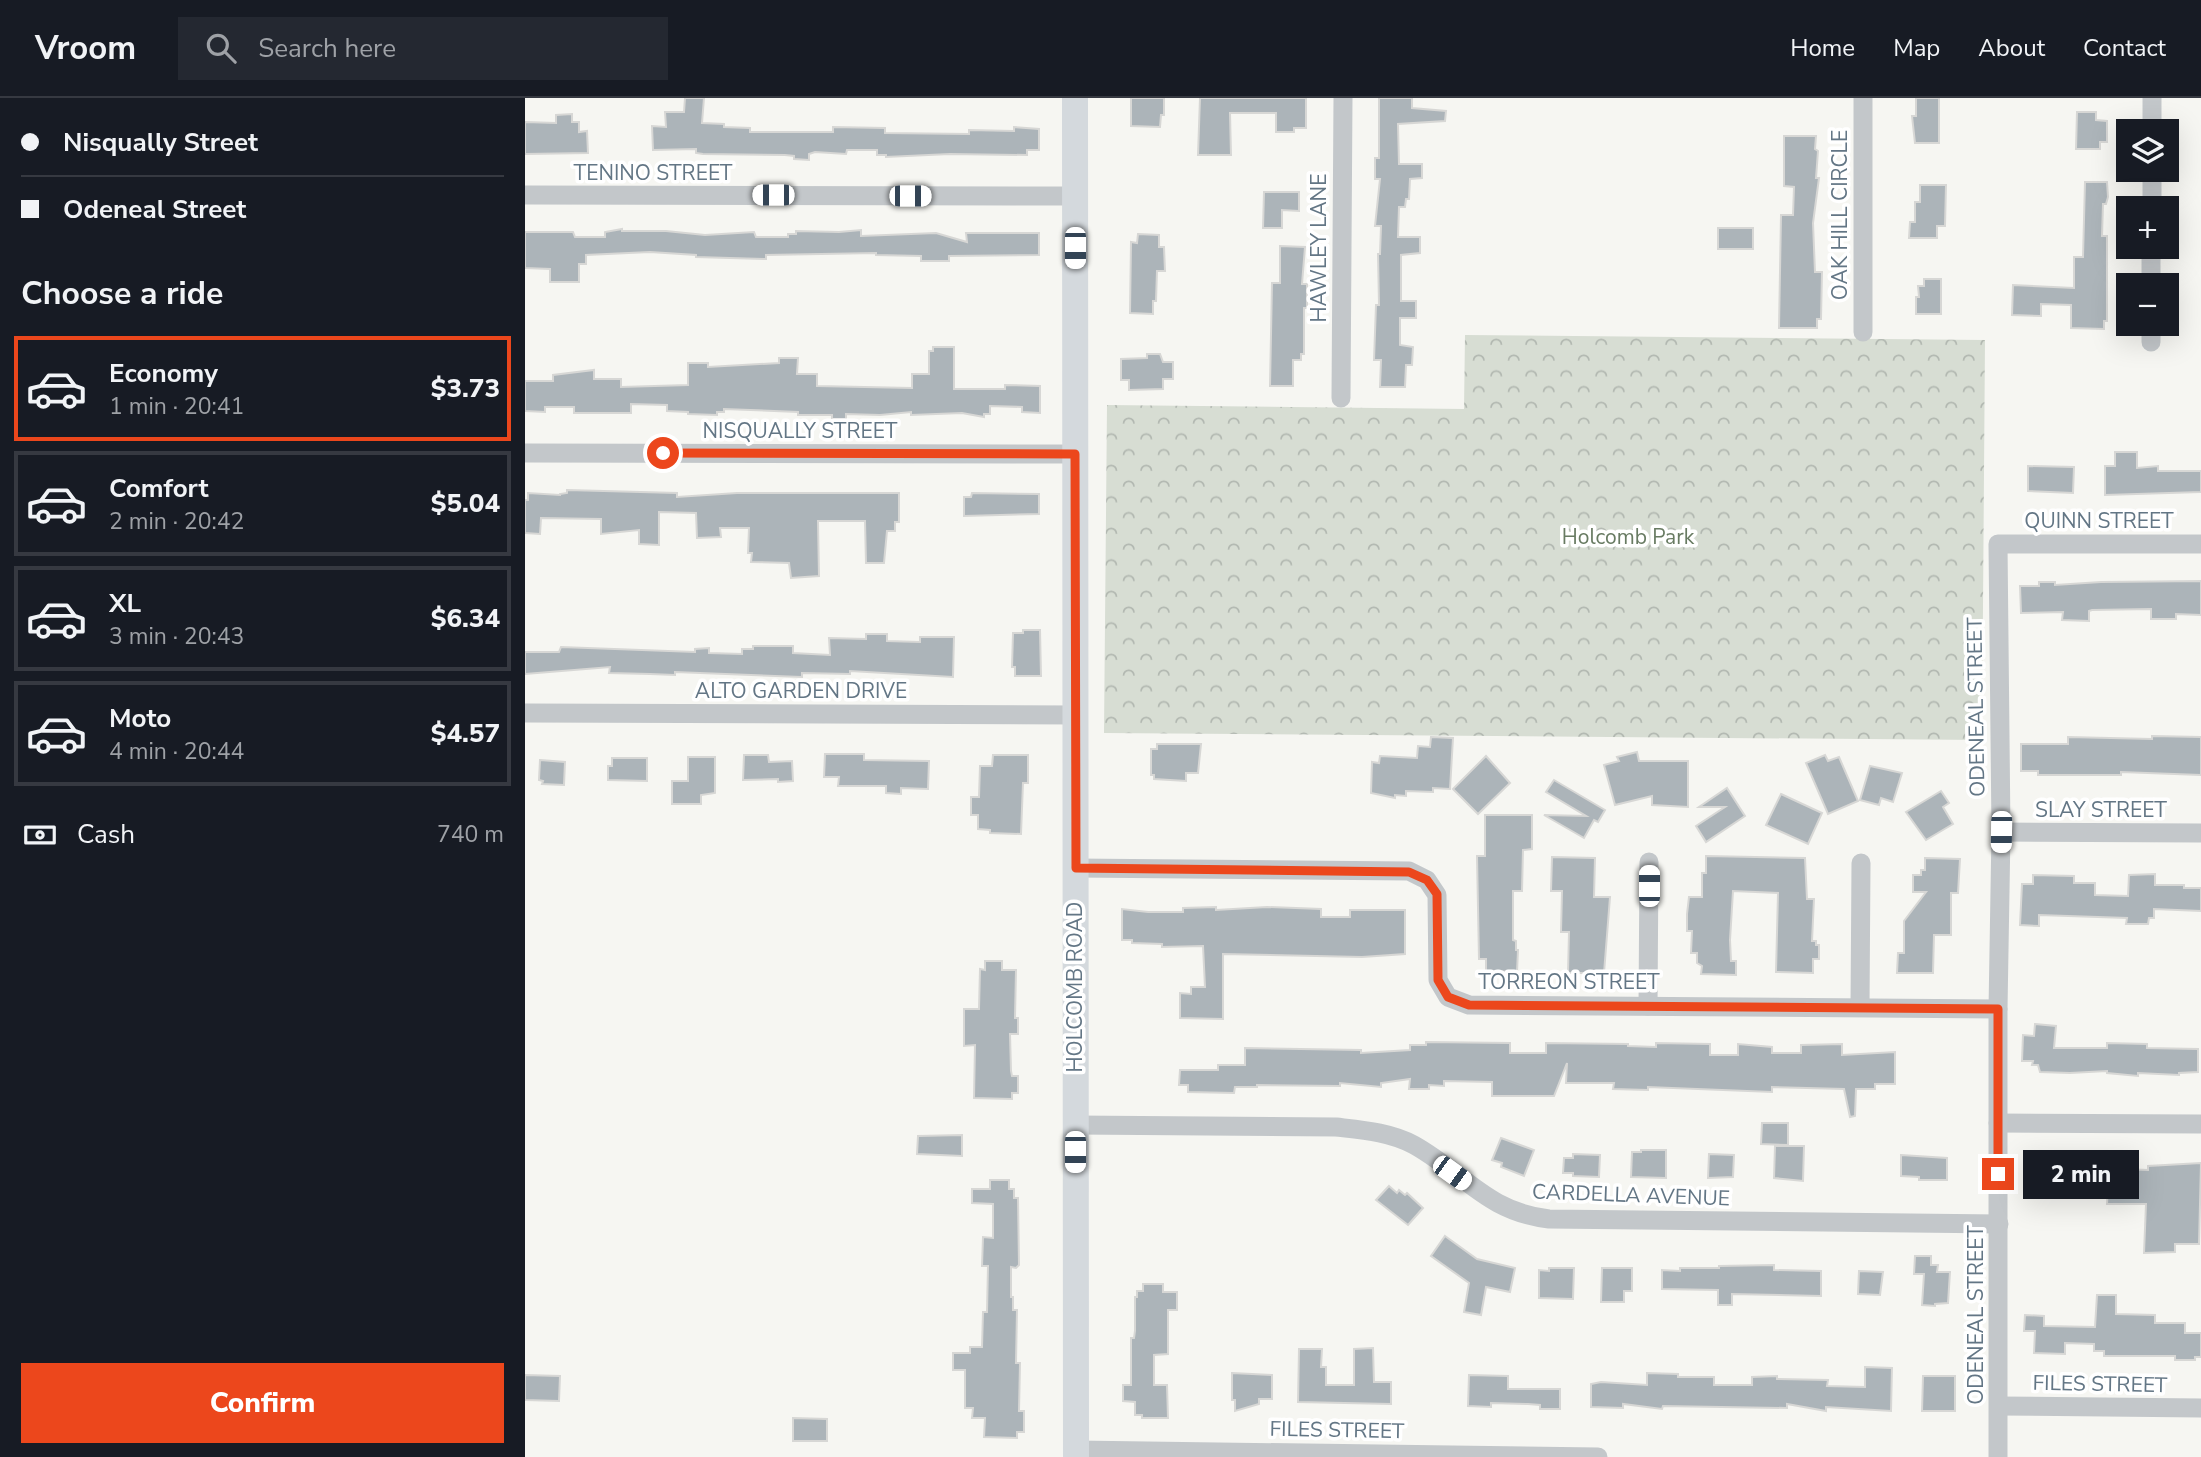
<!DOCTYPE html>
<meta charset="utf-8">
<style>
body{margin:0;font-family:"Nunito Sans",sans-serif;background:#242831;color:#f1f3f6;height:100vh;display:flex;flex-direction:column;font-size:26px;white-space:nowrap}
*{box-sizing:border-box;margin:0}
p{font-size:23px;color:#9ea1a6}
.icon{flex:none;width:38px;height:38px;fill:none;stroke:currentColor;stroke-width:2;stroke-linecap:round;stroke-linejoin:round}
.map{position:relative;flex:1;overflow:hidden}
.drawer{display:flex;flex-direction:column;background:#171b24;width:525px}
.drawer>*{flex:none}
.banner{display:grid;align-content:center;height:154px;padding:0 21px;background:#171b24}
.buttons{position:absolute;left:1591px;top:21px;display:grid;gap:14px}
.buttons a{display:grid;place-items:center;width:63px;height:63px;border-radius:0px;background:#171b24;box-shadow:0 7px 28px #0002;font-size:35px}
.end{position:absolute;width:32px;height:32px;margin:-16px;border:9px solid #ec471c;background:#fff;box-shadow:0 0 0 4px #fff}
.from{border-radius:50%}
.bubble{position:absolute;height:49px;border-radius:0px;background:#171b24;box-shadow:0 7px 28px #0002;font-size:23px;font-weight:800;line-height:49px;text-align:center}
.car{position:absolute;width:21px;height:42px;margin:-21px -10px;border-radius:9px;box-shadow:0 0 5px 2px #0007;background:linear-gradient(#fff 24%,#345 0 40%,#fff 0 76%,#345 0 86%,#fff 0)}
.banner b{display:flex;align-items:center;gap:24px;height:66px;font-size:26px}
.banner b+b{border-top:2px solid #363941}
.banner i{width:18px;height:18px;background:#f1f3f6}
ul{padding:0;list-style:none}
li{display:flex;align-items:center;gap:21px;height:105px;margin:0 14px 10px;padding:0 7px;border:4px solid #363941;border-radius:0px}
li div{flex:1}
li b{display:block;font-size:26px}
li em{font-style:normal;font-weight:800}
li.selected{border-color:#ec471c}
li>.icon{width:63px;height:63px;stroke-width:1.5}
h2{padding:0 21px;font-size:32px;line-height:84px}
.pay{display:flex;align-items:center;gap:18px;height:77px;padding:0 21px;font-size:26px}
.pay p{margin-inline-start:auto}
.action{display:flex;gap:14px;margin-top:auto;padding:14px 21px}
.action a{flex:1;height:80px;border-radius:0px;background:#ec471c;color:#fff;font-size:28px;font-weight:800;line-height:80px;text-align:center}
header{display:flex;align-items:center;gap:42px;box-sizing:border-box;height:98px;padding:0 35px;background:#171b24;border-bottom:2px solid #363941}
header strong{font-size:33px}
nav{display:flex;gap:38px;margin-inline-start:auto;font-size:24px}
.search{width:490px;height:63px;background:#242831;display:flex;align-items:center;gap:18px;box-sizing:border-box;padding:0 24px;border-radius:0px;color:#9ea1a6;font-size:26px}
main{display:flex;flex:1;min-height:0}
.map>svg:first-child{display:block}
.forest{fill:url(#forest-crowns)}
.building{fill:#acb4b9;stroke:#d7d7d5;stroke-width:2}
.lines{fill:none;stroke-linecap:round;stroke-linejoin:round}
.street{stroke:#c3c7ca;stroke-width:19}
.secondary{stroke:#d4d9dd;stroke-width:26}
.route{stroke:#ec471c;stroke-width:9}
.labels{text-anchor:middle;stroke-width:7;stroke-linejoin:round;paint-order:stroke}
.street-label{font-size:21px;fill:#637685;stroke:#fff}
.park-label{font-size:21px;fill:#687b62;stroke:#fff}
</style>
<header>
<strong>Vroom</strong>
<div class="search"><svg class="icon" aria-label="search" viewBox="0 0 24 24"><circle cx="10" cy="10" r="6"/><path d="M15 15l6 6"/></svg>Search here</div>
<nav><a>Home</a><a>Map</a><a>About</a><a>Contact</a></nav>
</header>
<main>
<section class="drawer">
<div class="banner">
<b><i class="from"></i>Nisqually Street</b>
<b><i></i>Odeneal Street</b>
</div>
<h2>Choose a ride</h2>
<ul>
<li class="selected"><svg class="icon" aria-label="car" viewBox="0 0 24 24"><path d="M5 17H2v-5l4-1 3-4h7l3 4 3 1v5h-3M9 17h6M6 11h13"/><circle cx="7" cy="17" r="2"/><circle cx="17" cy="17" r="2"/></svg><div><b>Economy</b><p>1 min · 20:41</p></div><em>$3.73</em></li>
<li><svg class="icon" aria-label="car" viewBox="0 0 24 24"><path d="M5 17H2v-5l4-1 3-4h7l3 4 3 1v5h-3M9 17h6M6 11h13"/><circle cx="7" cy="17" r="2"/><circle cx="17" cy="17" r="2"/></svg><div><b>Comfort</b><p>2 min · 20:42</p></div><em>$5.04</em></li>
<li><svg class="icon" aria-label="car" viewBox="0 0 24 24"><path d="M5 17H2v-5l4-1 3-4h7l3 4 3 1v5h-3M9 17h6M6 11h13"/><circle cx="7" cy="17" r="2"/><circle cx="17" cy="17" r="2"/></svg><div><b>XL</b><p>3 min · 20:43</p></div><em>$6.34</em></li>
<li><svg class="icon" aria-label="car" viewBox="0 0 24 24"><path d="M5 17H2v-5l4-1 3-4h7l3 4 3 1v5h-3M9 17h6M6 11h13"/><circle cx="7" cy="17" r="2"/><circle cx="17" cy="17" r="2"/></svg><div><b>Moto</b><p>4 min · 20:44</p></div><em>$4.57</em></li>
</ul>
<div class="pay"><svg class="icon" aria-label="cash" viewBox="0 0 24 24"><path d="M3 7h18v10H3z"/><circle cx="12" cy="12" r="2"/></svg>Cash<p>740 m</p></div>
<div class="action"><a>Confirm</a></div>
</section>
<div class="map">
<svg width="1676" height="1359" viewBox="0 0 1676 1359">
<defs>
<pattern id="forest-crowns" width="20" height="18" patternUnits="userSpaceOnUse" patternTransform="scale(1.75)"><rect width="20" height="18" fill="#d7ddd3"/><path d="M2 6a3 3 0 1 1 6 0M12 15a3 3 0 1 1 6 0" fill="none" stroke="#b2b8b1"/></pattern>
</defs>
<rect width="100%" height="100%" fill="#f6f6f2"/>
<polygon class="forest" points="940,237 1460,242 1457,642 579,635 582,307 939,311"/>
<g class="building">
<polygon points="160,0 179,0 177,25 199,26 199,29 225,30 225,34 308,34 308,29 360,30 360,35 444,36 444,32 489,33 489,29 514,31 514,52 502,52 502,57 425,56 361,59 361,57 352,57 352,52 322,52 321,56 290,54 284,56 284,62 269,61 269,58 260,57 178,56 171,55 171,51 128,52 127,28 141,29 140,14 159,14"/>
<polygon points="606,0 639,0 639,17 636,17 635,29 606,28"/>
<polygon points="675,0 781,0 781,30 769,30 769,34 751,34 751,15 705,15 706,57 673,57"/>
<polygon points="854,0 887,0 887,10 921,13 920,23 873,26 874,66 897,66 897,80 885,81 884,101 881,101 880,109 874,109 873,139 895,139 895,155 876,157 876,203 891,203 891,220 875,220 875,247 888,249 887,267 881,267 880,289 855,289 856,262 849,262 851,207 854,207 853,156 855,156 856,128 850,128 855,81 850,81 850,60 854,60"/>
<polygon points="1391,0 1414,0 1414,45 1390,45 1387,18 1391,18"/>
<polygon points="1552,14 1571,14 1571,22 1582,23 1582,44 1575,44 1575,51 1551,51"/>
<polygon points="47,16 47,24 54,24 54,34 62,33 63,55 0,56 0,24 31,25 31,17"/>
<polygon points="1259,38 1291,38 1290,51 1293,53 1291,80 1294,80 1288,125 1290,174 1297,174 1296,221 1292,221 1292,230 1254,230 1256,117 1268,117 1269,89 1259,88"/>
<polygon points="1560,84 1582,84 1583,99 1581,106 1578,106 1577,138 1582,138 1582,223 1579,223 1579,231 1546,230 1546,207 1516,206 1516,218 1487,217 1488,187 1549,190 1549,159 1558,159"/>
<polygon points="1395,87 1421,87 1420,128 1412,128 1412,140 1384,140 1385,124 1390,124 1390,104 1395,104"/>
<polygon points="739,94 774,94 774,113 757,112 757,130 738,130"/>
<rect x="1193" y="130" width="35" height="21"/>
<polygon points="97,131 97,133 141,133 180,137 229,134 231,139 263,139 263,136 271,136 271,133 314,134 336,132 336,138 411,135 442,144 441,135 514,135 514,157 424,158 424,163 396,163 396,158 351,157 351,155 241,157 241,161 171,159 171,157 125,154 61,157 61,166 54,166 54,184 25,184 25,171 0,170 0,134 48,134 50,139 80,139 80,134"/>
<polygon points="613,136 634,137 634,149 639,149 640,173 632,173 631,203 628,203 628,216 605,215 606,144 612,145"/>
<polygon points="755,148 780,149 777,186 782,186 782,210 779,210 779,256 776,256 776,262 768,262 768,288 745,288 747,185 755,185"/>
<polygon points="1399,181 1416,181 1416,216 1391,216 1391,199 1394,199 1393,188 1399,188"/>
<polygon points="408,249 429,249 429,291 480,291 480,287 515,288 515,315 497,314 497,309 465,308 465,316 459,316 459,319 437,315 386,317 386,314 355,317 321,316 321,321 307,321 307,317 273,317 273,314 199,311 199,314 192,314 192,317 163,316 163,314 142,313 142,307 106,306 106,315 49,315 49,309 20,309 20,314 0,313 0,283 28,283 28,277 69,272 69,281 96,281 96,289 163,287 163,265 183,265 183,269 254,265 254,260 273,260 272,276 292,276 292,288 387,290 387,276 404,276 404,253 408,253"/>
<polygon points="622,256 635,256 638,264 648,264 648,281 638,281 638,291 604,292 604,282 596,282 596,261 622,260"/>
<polygon points="1590,354 1612,354 1612,370 1633,368 1633,373 1676,373 1676,394 1580,397 1580,368 1590,368"/>
<polygon points="1503,368 1549,369 1548,395 1503,393"/>
<polygon points="42,392 152,395 152,399 212,395 374,395 374,424 370,424 370,433 362,433 359,465 341,465 340,423 293,423 294,478 266,480 264,465 226,464 227,455 223,455 224,430 195,430 196,439 172,440 171,415 134,414 134,447 114,446 114,432 76,436 76,421 16,420 15,436 0,435 0,402 3,402 3,395 35,397 35,396 42,395"/>
<polygon points="447,395 514,396 514,416 439,418 439,399 446,399"/>
<polygon points="1676,483 1676,517 1651,516 1651,521 1626,521 1626,511 1567,512 1564,513 1564,523 1537,522 1538,514 1496,515 1495,488 1514,488 1514,484 1530,484 1530,487 1576,484"/>
<polygon points="498,532 515,532 516,578 490,578 490,569 487,569 488,535 498,535"/>
<polygon points="341,536 362,536 362,543 395,544 395,539 429,539 428,579 325,573 325,576 277,575 277,579 150,574 150,577 125,576 84,575 85,569 0,576 0,554 34,554 36,549 170,554 170,551 184,550 184,555 217,556 217,551 228,551 228,548 268,548 268,555 305,557 304,540 341,541"/>
<polygon points="1627,638 1676,639 1676,677 1596,674 1596,677 1513,677 1513,673 1496,673 1496,646 1543,646 1543,639 1627,641"/>
<polygon points="906,639 928,640 925,691 908,690 908,694 881,693 881,698 870,697 870,700 846,695 847,664 854,665 855,658 892,660 893,648 905,649"/>
<polygon points="632,646 676,646 673,675 661,675 661,683 629,681 629,677 626,677 626,651 632,651"/>
<polygon points="1112,654 1114,663 1163,663 1163,709 1127,707 1127,698 1090,707 1079,667 1094,663 1092,659"/>
<polygon points="300,656 339,656 339,662 404,663 403,691 376,690 376,696 361,695 361,688 313,688 314,679 299,679"/>
<polygon points="219,657 243,657 244,664 267,663 268,683 253,684 253,681 218,682"/>
<polygon points="468,657 503,657 503,685 498,685 496,736 465,735 465,732 453,731 453,717 446,717 446,699 454,699 455,668 467,668"/>
<polygon points="1300,657 1303,663 1314,659 1333,703 1303,716 1281,665"/>
<polygon points="961,658 985,685 953,716 928,691"/>
<polygon points="163,659 190,659 190,695 176,697 176,706 147,706 147,683 163,683"/>
<polygon points="87,660 122,660 122,683 83,682 83,668 87,668"/>
<polygon points="15,662 40,664 39,687 17,686 18,683 14,682"/>
<polygon points="1345,668 1377,675 1368,704 1356,700 1354,707 1335,702"/>
<polygon points="1029,682 1080,712 1073,724 1069,722 1059,740 1019,717 1061,718 1021,694"/>
<polygon points="1202,690 1220,718 1181,744 1171,728 1200,709 1174,709"/>
<polygon points="1416,693 1424,705 1418,709 1428,726 1401,742 1381,714"/>
<polygon points="1256,696 1297,715 1283,746 1241,727"/>
<polygon points="960,717 1007,717 1007,751 998,752 997,793 988,793 988,842 991,843 991,852 993,852 992,874 961,873 961,861 954,861 952,758 960,758"/>
<polygon points="1181,758 1280,760 1282,801 1289,801 1287,843 1291,843 1291,847 1294,847 1294,861 1288,861 1288,875 1251,874 1253,795 1208,793 1205,842 1206,863 1211,863 1211,877 1176,876 1177,868 1172,865 1172,855 1166,855 1167,833 1162,833 1162,816 1164,799 1177,799 1177,775 1181,775"/>
<polygon points="1027,759 1070,760 1069,799 1085,799 1079,875 1043,875 1044,834 1036,834 1037,793 1026,793"/>
<polygon points="1400,760 1435,761 1433,795 1426,795 1426,837 1409,837 1408,875 1372,875 1373,855 1379,855 1379,823 1401,794 1388,794 1388,777 1396,777 1396,772 1400,772"/>
<polygon points="1630,776 1630,787 1659,787 1659,790 1676,790 1676,813 1629,811 1629,820 1624,820 1623,826 1601,826 1602,820 1514,817 1514,828 1495,827 1497,786 1508,786 1508,777 1549,778 1549,785 1570,785 1570,797 1603,798 1604,777"/>
<polygon points="691,809 691,812 742,809 796,811 796,819 825,819 825,812 880,812 880,856 837,859 698,856 698,921 655,920 655,895 666,896 666,889 680,889 678,848 637,849 637,846 607,845 607,842 597,842 597,811 623,814 658,814 658,810"/>
<polygon points="460,863 477,863 477,872 491,872 490,920 493,920 493,936 485,936 486,973 487,978 493,978 493,995 487,995 487,1001 449,1000 450,947 439,948 439,911 454,911 455,871 460,872"/>
<polygon points="1510,926 1531,928 1529,950 1582,950 1582,945 1622,946 1622,950 1673,951 1673,974 1654,975 1654,977 1613,975 1613,978 1582,975 1582,973 1545,975 1515,974 1513,967 1507,967 1508,963 1497,963 1498,937 1509,938"/>
<polygon points="901,944 985,945 985,955 1021,955 1021,945 1103,946 1103,948 1131,949 1131,945 1185,946 1185,957 1213,957 1213,946 1247,949 1247,955 1276,955 1276,947 1317,946 1317,957 1370,954 1370,986 1350,986 1350,991 1331,991 1330,1018 1325,1019 1319,991 1247,989 1247,994 1123,989 1123,992 1088,991 1089,985 1041,985 1042,965 1029,998 967,998 967,984 919,983 919,988 904,987 904,991 884,991 885,981 856,985 856,989 815,985 815,988 732,987 732,989 710,989 709,995 663,994 663,987 654,987 655,972 693,972 693,967 720,967 720,950 836,952 836,955 885,952 885,947 901,947"/>
<polygon points="1237,1025 1263,1025 1263,1047 1236,1046"/>
<polygon points="437,1037 437,1058 392,1056 393,1038"/>
<polygon points="976,1040 1009,1052 999,1078 976,1069 977,1065 967,1062"/>
<polygon points="1250,1048 1279,1048 1278,1083 1249,1080"/>
<polygon points="1116,1052 1141,1052 1141,1080 1106,1079 1107,1054 1116,1054"/>
<polygon points="1048,1056 1075,1057 1074,1079 1048,1078 1048,1075 1038,1075 1039,1060 1048,1060"/>
<polygon points="1184,1056 1209,1057 1208,1079 1183,1080"/>
<polygon points="1376,1057 1422,1060 1422,1082 1394,1082 1394,1079 1376,1078"/>
<polygon points="1676,1065 1674,1146 1650,1146 1650,1154 1619,1155 1621,1106 1582,1106 1583,1089 1545,1089 1545,1092 1505,1095 1505,1069 1542,1071 1542,1067 1569,1067 1569,1070 1623,1072 1623,1068"/>
<polygon points="465,1082 484,1082 484,1091 489,1091 489,1100 493,1100 494,1167 491,1170 486,1169 486,1199 488,1199 488,1212 492,1212 491,1265 495,1265 494,1313 499,1313 499,1334 492,1334 492,1340 459,1339 460,1320 447,1320 448,1310 440,1310 440,1272 428,1272 428,1255 445,1255 445,1249 457,1249 458,1214 462,1214 463,1168 457,1168 458,1139 468,1140 468,1106 447,1105 447,1091 465,1091"/>
<polygon points="864,1088 872,1095 874,1092 880,1097 882,1095 898,1110 883,1127 851,1102"/>
<polygon points="920,1138 952,1161 990,1170 985,1194 961,1189 956,1217 939,1214 944,1185 906,1158"/>
<polygon points="1390,1158 1406,1158 1406,1167 1413,1167 1412,1174 1425,1174 1423,1205 1410,1206 1410,1208 1397,1207 1399,1176 1389,1176"/>
<polygon points="1249,1167 1249,1172 1296,1173 1296,1198 1207,1196 1207,1207 1193,1207 1193,1192 1137,1191 1137,1172 1155,1173 1155,1170 1194,1170 1194,1168"/>
<polygon points="1024,1170 1049,1170 1048,1201 1014,1200 1014,1172 1024,1173"/>
<polygon points="1077,1170 1107,1170 1107,1193 1099,1193 1099,1204 1076,1204"/>
<polygon points="1334,1173 1358,1174 1355,1197 1333,1196"/>
<polygon points="618,1186 638,1186 638,1194 652,1194 652,1212 643,1212 643,1256 629,1257 629,1287 642,1287 643,1320 617,1320 617,1317 610,1317 610,1304 598,1303 598,1287 606,1287 606,1240 609,1240 610,1233 610,1199 612,1199 612,1193 618,1193"/>
<polygon points="1572,1197 1591,1197 1591,1216 1630,1217 1630,1225 1660,1225 1660,1235 1676,1235 1676,1259 1670,1259 1670,1262 1650,1262 1650,1258 1579,1258 1579,1253 1569,1253 1569,1246 1540,1245 1540,1256 1509,1255 1510,1233 1499,1233 1500,1217 1519,1218 1519,1228 1570,1229"/>
<polygon points="848,1250 849,1284 866,1284 866,1306 773,1304 774,1251 797,1251 796,1269 801,1269 801,1287 829,1287 829,1251"/>
<polygon points="1340,1269 1367,1270 1366,1313 1301,1309 1301,1313 1262,1306 1262,1310 1138,1308 1137,1311 1098,1306 1098,1310 1066,1309 1066,1286 1076,1284 1122,1287 1122,1275 1153,1276 1153,1279 1189,1279 1189,1287 1227,1287 1227,1279 1252,1278 1252,1281 1303,1282 1302,1288 1340,1289"/>
<polygon points="707,1275 747,1277 747,1301 734,1301 734,1306 710,1313 710,1302 707,1302"/>
<polygon points="0,1277 35,1278 34,1303 0,1302"/>
<polygon points="944,1277 983,1278 983,1291 1035,1291 1035,1311 1015,1311 1015,1307 1003,1306 966,1305 966,1309 943,1308"/>
<polygon points="1398,1278 1430,1278 1430,1313 1397,1313"/>
<polygon points="268,1320 302,1321 302,1343 268,1343"/>
</g>
<g class="lines">
<g class="street">
<polyline points="1338,0 1338,234"/>
<polyline points="1627,33 1627,0"/>
<polyline points="0,97 550,98"/>
<polyline points="1627,110 1627,72"/>
<polyline points="1626,187 1626,149"/>
<polyline points="1626,244 1626,226"/>
<polyline points="816,300 818,0"/>
<polyline points="0,355 550,356"/>
<polyline points="0,615 551,617"/>
<polyline points="1476,734 1676,735"/>
<polyline points="551,770 884,773 902,782 912,797 913,882 923,899 944,907 1473,911"/>
<polyline points="1123,908 1124,764"/>
<polyline points="1335,909 1336,765"/>
<polyline points="1473,1025 1676,1026"/>
<path d="M550 1027 811 1029C837 1032 865 1034 889 1047 939 1075 962 1114 1024 1121L1474 1126"/>
<polyline points="1474,1308 1676,1310"/>
<polyline points="551,1352 1073,1359"/>
<polyline points="1473,1359 1473,911 1476,734 1473,446 1676,446"/>
</g>
<polyline class="secondary" points="550,0 551,1359"/>
</g>
<g class="lines">
<polyline class="route" points="138,355 550,356 551,770 884,774 902,782 912,796 913,882 923,899 944,907 1473,911 1473,1076"/>
</g>
<g class="labels">
<g class="street-label">
<text x="128" y="82">TENINO STREET</text>
<text transform="translate(1315 117) rotate(-90)" y="7">OAK HILL CIRCLE</text>
<text transform="translate(794 150) rotate(-90)" y="7">HAWLEY LANE</text>
<text x="275" y="340">NISQUALLY STREET</text>
<text x="1574" y="430">QUINN STREET</text>
<text x="276" y="600">ALTO GARDEN DRIVE</text>
<text transform="translate(1451 609) rotate(-91)" y="7">ODENEAL STREET</text>
<text x="1576" y="719">SLAY STREET</text>
<text x="1044" y="891">TORREON STREET</text>
<text transform="translate(550 889) rotate(-90)" y="7">HOLCOMB ROAD</text>
<text transform="translate(1106 1097) rotate(2)" y="7">CARDELLA AVENUE</text>
<text transform="translate(1451 1217) rotate(-90)" y="7">ODENEAL STREET</text>
<text transform="translate(1575 1286) rotate(1)" y="7">FILES STREET</text>
<text transform="translate(812 1332) rotate(1)" y="7">FILES STREET</text>
</g>
<g class="park-label">
<text x="1103" y="446">Holcomb Park</text>
</g>
</g>
</svg>
<div class="buttons">
<a><svg class="icon" aria-label="layers" viewBox="0 0 24 24"><path d="M12 4l9 5-9 5-9-5zM3 14l9 5 9-5"/></svg></a>
<a>+</a>
<a>−</a>
</div>
<i class="end from" style="left:138px;top:355px"></i>
<i class="end" style="left:1473px;top:1076px"></i>
<div class="bubble" style="left:1498px;top:1052px;width:116px">2 min</div>
<i class="car" style="left:248px;top:97px;rotate:270deg"></i>
<i class="car" style="left:385px;top:98px;rotate:90deg"></i>
<i class="car" style="left:550px;top:150px;rotate:180deg"></i>
<i class="car" style="left:1476px;top:734px;rotate:181deg"></i>
<i class="car" style="left:1124px;top:788px;rotate:0deg"></i>
<i class="car" style="left:550px;top:1054px;rotate:180deg"></i>
<i class="car" style="left:927px;top:1075px;rotate:126deg"></i>
</div>
</main>
